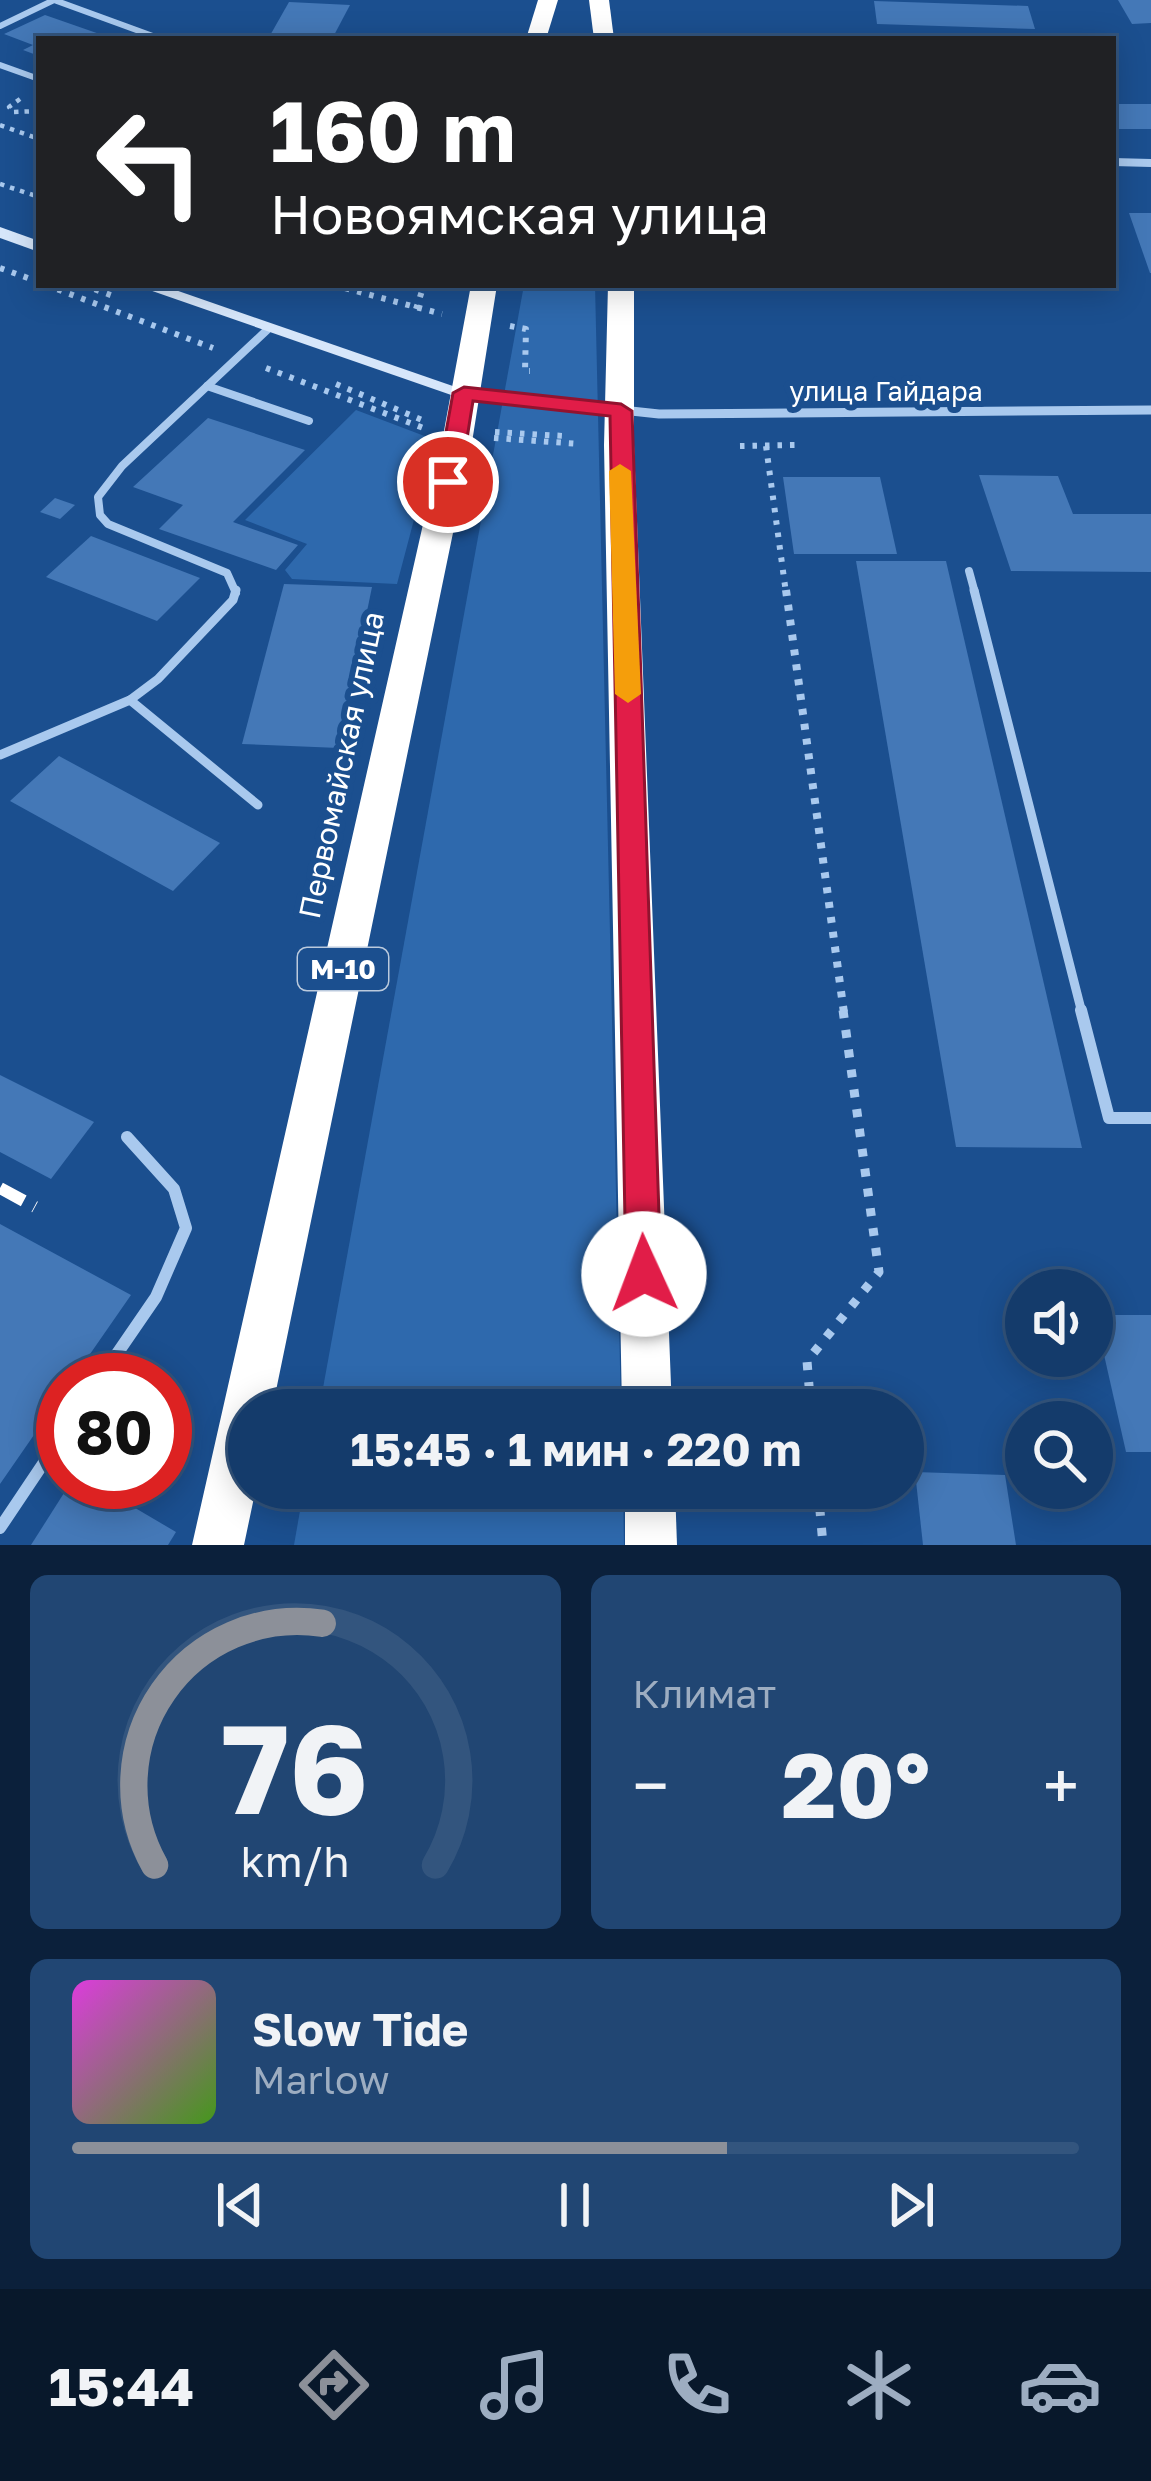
<!DOCTYPE html>
<html lang="ru">
<head>
<meta charset="utf-8">
<style>
	:root { --surface:#143b6b; --page:#214673; --text:#f1f3f6; --muted:#9dadc1; --line:#33557e; --accent:#8c9099 }
	body { margin:0; font-family:"Golos Text",sans-serif; background:var(--page); color:var(--text); height:100vh; display:flex; flex-direction:column; font-size:45px; white-space:nowrap }
	* { box-sizing:border-box; margin:0 }
	p { font-size:39px; color:var(--muted) }
	.icon { flex:none; width:66px; height:66px; fill:none; stroke:currentColor; stroke-width:2; stroke-linecap:round; stroke-linejoin:round }
	.map { position:relative; height:1545px; overflow:hidden }
	.details { display:flex; flex-direction:column; gap:30px; padding:30px; background:#0b203b; flex:1 }
	.details>* { flex:none }
	.top-card { position:absolute; left:36px; top:36px; width:1080px; height:252px; border-radius:0px; box-shadow:0 6px 30px #0003,0 0 0 3px var(--line); background:#202124; color:#fff; overflow:hidden }
	.fabs { position:absolute; left:1005px; top:1269px; display:grid; gap:24px }
	.fabs a { display:grid; place-items:center; width:108px; height:108px; border-radius:50%; background:var(--surface); box-shadow:0 6px 30px #0003,0 0 0 3px var(--line); font-size:60px }
	.speed { position:absolute; left:36px; top:1353px; display:flex; gap:24px; font-size:60px; font-weight:700; text-align:center }
	.speed>* { display:grid; place-content:center; width:156px; height:156px; border-radius:50%; background:var(--surface); box-shadow:0 6px 30px #0003,0 0 0 3px var(--line); line-height:1 }
	.speed .limit { border:18px solid #d22; background:#fff; color:#111 }
	.pin { position:absolute; display:grid; place-items:center; width:102px; height:102px; color:#fff; margin:-51px; border:6px solid #fff; border-radius:50%; box-shadow:0 3px 12px #0007 }
	.me { position:absolute; width:132px; margin:-66px; rotate:358deg; stroke-linejoin:round; filter:drop-shadow(0 0 9px #0008) }
	.turn { display:flex; align-items:center; gap:42px; height:252px; padding:0 36px; font-size:54px }
	.turn .icon { width:156px; height:156px; stroke-width:2.5 }
	.turn b { display:block; font-size:84px; line-height:102px }
	.big { font-size:90px; font-weight:700; line-height:1.1 }
	.details .widget { flex:1; display:flex; flex-direction:column; justify-content:center; gap:18px; min-width:0; padding:0 42px; border-radius:18px; background:var(--page) }
	.details .dial { align-items:center; gap:0 }
	.dial svg { height:312px; overflow:visible; fill:none; stroke:var(--line); stroke-width:7; stroke-linecap:round; text-anchor:middle }
	.dial text { fill:var(--text); stroke:none }
	.song { display:flex; align-items:center; gap:36px }
	.cover { width:144px; height:144px; border-radius:18px; background:linear-gradient(135deg,hsl(300 70% 55%),hsl(100 70% 35%)) }
	.played { height:12px; border-radius:6px; background:linear-gradient(90deg,var(--accent) 65%,var(--line) 65%) }
	.keys { display:flex; justify-content:space-around; direction:ltr }
	.heat { display:flex; justify-content:space-between; align-items:center; font-size:66px; direction:ltr }
	.details .tiles { flex:1; display:grid; gap:30px; grid-template-columns:1fr 1fr }
	.widget:last-child { grid-column:span 2 }
	.trip { position:absolute; left:228px; top:1389px; width:696px; height:120px; border-radius:60px; background:var(--surface); box-shadow:0 6px 30px #0003,0 0 0 3px var(--line); font-weight:700; line-height:120px; text-align:center }
	.tabs { display:flex; height:192px; justify-content:space-around; align-items:center; background:#08182b; color:var(--muted) }
	.tabs .icon { width:84px; height:84px }
	.tabs .selected { color:var(--accent) }
	.tabs b { font-size:54px; color:var(--text) }
	.map>svg:first-child { display:block }
</style>
</head>
<body>
<div class="map">
<svg width="1151" height="1545" viewBox="0 0 1151 1545">
	<rect width="100%" height="100%" fill="#1b4f8f"/>
	<g fill="#2e69ad">
		<polygon points="524,285 595,285 621,1410 319,1410"/>
		<polygon points="356,410 435,440 397,584 292,579 285,570 307,544 245,520"/>
		<polygon points="304,1488 623,1488 624,1545 294,1545"/>
	</g>
	<g fill="#4478b7">
		<polygon points="1118,0 1151,0 1151,23 1132,24"/>
		<polygon points="874,1 1028,6 1035,29 877,24"/>
		<polygon points="289,2 350,5 332,39 268,39"/>
		<polygon points="45,15 111,38 111,39 39,39 39,56 23,50 33,45 4,34"/>
		<rect x="1113" y="104" width="38" height="25"/>
		<polygon points="1129,213 1151,213 1151,273 1150,273"/>
		<polygon points="208,418 305,450 233,522 298,545 276,570 159,529 183,505 133,487"/>
		<polygon points="979,475 1058,476 1073,514 1151,514 1151,572 1011,571"/>
		<polygon points="783,477 880,477 897,554 794,554"/>
		<polygon points="55,498 75,505 60,519 40,512"/>
		<polygon points="91,536 200,578 157,621 46,577"/>
		<polygon points="856,561 946,561 1082,1148 956,1147"/>
		<polygon points="284,584 372,587 339,748 242,744"/>
		<polygon points="59,756 220,843 173,891 10,801"/>
		<polygon points="0,1075 94,1122 51,1179 0,1152"/>
		<polygon points="0,1224 131,1295 72,1380 63,1380 63,1393 0,1484"/>
		<polygon points="1095,1315 1151,1315 1151,1452 1126,1452"/>
		<polygon points="915,1472 1005,1475 1016,1545 923,1545"/>
		<polygon points="71,1482 91,1482 176,1532 168,1545 31,1545"/>
	</g>
	<g fill="none" stroke-linecap="round" stroke-linejoin="round">
		<g stroke="#a9c9ee" stroke-width="4.5" stroke-dasharray="4.5 6" stroke-linecap="butt">
			<polyline points="20,99 9,107 13,112 39,111"/>
			<polyline points="0,125 39,139"/>
			<polyline points="0,184 39,197"/>
		</g>
		<g stroke="#a9c9ee" stroke-width="6" stroke-dasharray="4.5 8" stroke-linecap="butt">
			<polyline points="0,268 39,282"/>
			<polyline points="46,285 213,348"/>
			<polyline points="83,285 116,297"/>
			<polyline points="333,285 442,314"/>
			<polyline points="416,309 424,285"/>
			<polyline points="510,326 526,329 525,371 530,371"/>
			<polyline points="266,368 426,429"/>
			<polyline points="336,384 427,422"/>
			<polyline points="495,432 564,436"/>
			<polyline points="494,438 581,444"/>
			<polyline points="740,446 797,445"/>
			<polyline points="766,446 786,593"/>
		</g>
		<polyline stroke="#a9c9ee" stroke-width="8" stroke-dasharray="6 9" stroke-linecap="butt" points="786,590 844,1013"/>
		<g stroke="#a9c9ee" stroke-width="9" stroke-dasharray="8 12" stroke-linecap="butt">
			<polyline points="811,1410 807,1361 879,1272 843,1010"/>
			<polyline points="818,1488 823,1545"/>
		</g>
		<g stroke="#a9c9ee" stroke-width="6">
			<polyline points="0,26 54,0 161,39"/>
			<polyline points="0,65 39,79"/>
		</g>
		<g stroke="#a9c9ee" stroke-width="8">
			<polyline points="207,386 309,421"/>
			<polyline points="969,571 975,593"/>
			<polyline points="236,593 227,573 108,524 100,515 98,497 122,466 267,330"/>
		</g>
		<g stroke="#a9c9ee" stroke-width="9">
			<polyline points="974,590 1082,1013"/>
			<polyline points="130,700 258,805"/>
			<polyline points="0,755 130,700 158,679 233,600 236,590"/>
		</g>
		<g stroke="#a9c9ee" stroke-width="12">
			<polyline points="1081,1010 1109,1118 1151,1118"/>
			<polyline points="99,1380 156,1297 186,1228 174,1189 127,1137"/>
			<polyline points="0,1528 63,1434"/>
		</g>
		<polyline stroke="#a9c9ee" stroke-width="8" points="1113,162 1151,163"/>
		<polyline stroke="#a9c9ee" stroke-width="9" points="464,393 659,414 1151,410"/>
		<g fill="#d6e6fa" fill-rule="evenodd">
			<polygon points="0,227 39,241 39,252 0,238"/>
			<polygon points="135,285 161,285 473,393 464,399 457,397"/>
		</g>
		<g fill="#fff" fill-rule="evenodd">
			<polygon points="538,0 558,0 546,39 526,39"/>
			<polygon points="589,0 609,0 614,39 594,39"/>
			<polygon points="471,285 497,285 473,436 272,1410 249,1410 249,1488 256,1488 244,1545 192,1545 443,436"/>
			<polygon points="608,285 634,285 634,445 672,1410 622,1410 604,445"/>
			<polygon points="625,1488 675,1488 677,1545 625,1545"/>
		</g>
		<polyline stroke="#fff" stroke-width="12" stroke-dasharray="27 12" stroke-linecap="butt" points="0,1188 35,1207"/>
	</g>
	<polygon fill="#e11d48" stroke="#92132f" stroke-width="3" points="464,387 621,404 632,411 661,1274 656,1286 644,1291 631,1286 626,1274 610,416 473,401 460,482 448,490 437,482 453,393"/>
	<polygon fill="#f59e0b" points="620,464 631,471 641,694 628,703 615,694 609,471"/>
	<g text-anchor="middle" dominant-baseline="central" stroke-width="12" stroke-linejoin="round" paint-order="stroke">
		<g font-size="27" fill="#fff" stroke="#1b4f8f">
			<text x="886" y="391">улица Гайдара</text>
		</g>
		<rect fill="#1b4f8f" stroke="#bbcadd" stroke-width="3" x="298" y="948" width="90" height="42" rx="9"/>
		<g font-size="27" font-weight="bold" fill="#fff">
			<text x="343" y="969">М-10</text>
		</g>
		<g font-size="30" fill="#fff" stroke="#1b4f8f">
			<text transform="translate(341 765) rotate(-78)">Первомайская улица</text>
		</g>
	</g>
</svg>
<div class="fabs">
<a><svg class="icon" aria-label="sound" viewBox="0 0 24 24"><path d="M4 9h4l5-4v14l-5-4H4zM17 9q2 3 0 6"/></svg></a>
<a><svg class="icon" aria-label="search" viewBox="0 0 24 24"><circle cx="10" cy="10" r="6"/><path d="M15 15l6 6"/></svg></a>
</div>
<div class="speed"><div class="limit">80</div></div>
<div class="pin" style="left:448px;top:482px;background:#d93025"><svg class="icon" aria-label="arrive" viewBox="0 0 24 24"><path d="M6 21V4h12l-3 4 3 4H6"/></svg></div>
<svg class="me" style="left:644px;top:1274px" viewBox="-20 -20 40 40"><circle r="19" fill="#fff"/><path d="M0-13L10 11 0 6-10 11z" fill="#e11d48"/></svg>
<div class="trip">15:45 · 1 мин · 220 m</div>
<div class="top-card">
<div class="turn"><svg class="icon" aria-label="left" viewBox="0 0 24 24"><path d="M17 20v-9H6M10 6l-5 5 5 5"/></svg><div><b>160 m</b>Новоямская улица</div></div>
</div>
</div>
<section class="details">
<div class="tiles">
<div class="widget dial"><svg viewBox="0 0 100 80">
<path d="M14 69A42 42 0 1 1 86 69"/>
<path d="M14 69A42 42 0 0 1 57 7" stroke="#8c9099"/>
<text x="50" y="56" font-size="32" font-weight="700">76</text>
<text x="50" y="72" font-size="11">km/h</text>
</svg></div>
<div class="widget"><p>Климат</p>
<div class="heat"><a>−</a><b class="big">20°</b><a>+</a></div>
</div>
<div class="widget">
<div class="song"><i class="cover"></i><div><b>Slow Tide</b><p>Marlow</p></div></div>
<div class="played"></div>
<div class="keys"><svg class="icon" aria-label="previous" viewBox="0 0 24 24"><path d="M18 5L8 12l10 7zM5 5v14"/></svg><svg class="icon" aria-label="pause" viewBox="0 0 24 24"><path d="M8 5v14M16 5v14"/></svg><svg class="icon" aria-label="next" viewBox="0 0 24 24"><path d="M6 5l10 7-10 7zM19 5v14"/></svg></div>
</div>
</div>
</section>
<nav class="tabs">
<b>15:44</b>
<svg class="icon selected" aria-label="directions" viewBox="0 0 24 24"><path d="M12 3l9 9-9 9-9-9zM9 14v-3h6M13 9l2 2-2 2"/></svg>
<svg class="icon" aria-label="music" viewBox="0 0 24 24"><path d="M9 18V5l10-2v13"/><circle cx="6" cy="18" r="3"/><circle cx="16" cy="16" r="3"/></svg>
<svg class="icon" aria-label="phone" viewBox="0 0 24 24"><path d="M5 4h4l2 5-3 2q2 4 5 5l2-3 5 2v4C11 20 4 13 5 4z"/></svg>
<svg class="icon" aria-label="climate" viewBox="0 0 24 24"><path d="M12 3v18M4 7l16 10M4 17L20 7"/></svg>
<svg class="icon" aria-label="car" viewBox="0 0 24 24"><path d="M5 17H2v-5l4-1 3-4h7l3 4 3 1v5h-3M9 17h6M6 11h13"/><circle cx="7" cy="17" r="2"/><circle cx="17" cy="17" r="2"/></svg>
</nav>
</body>
</html>
